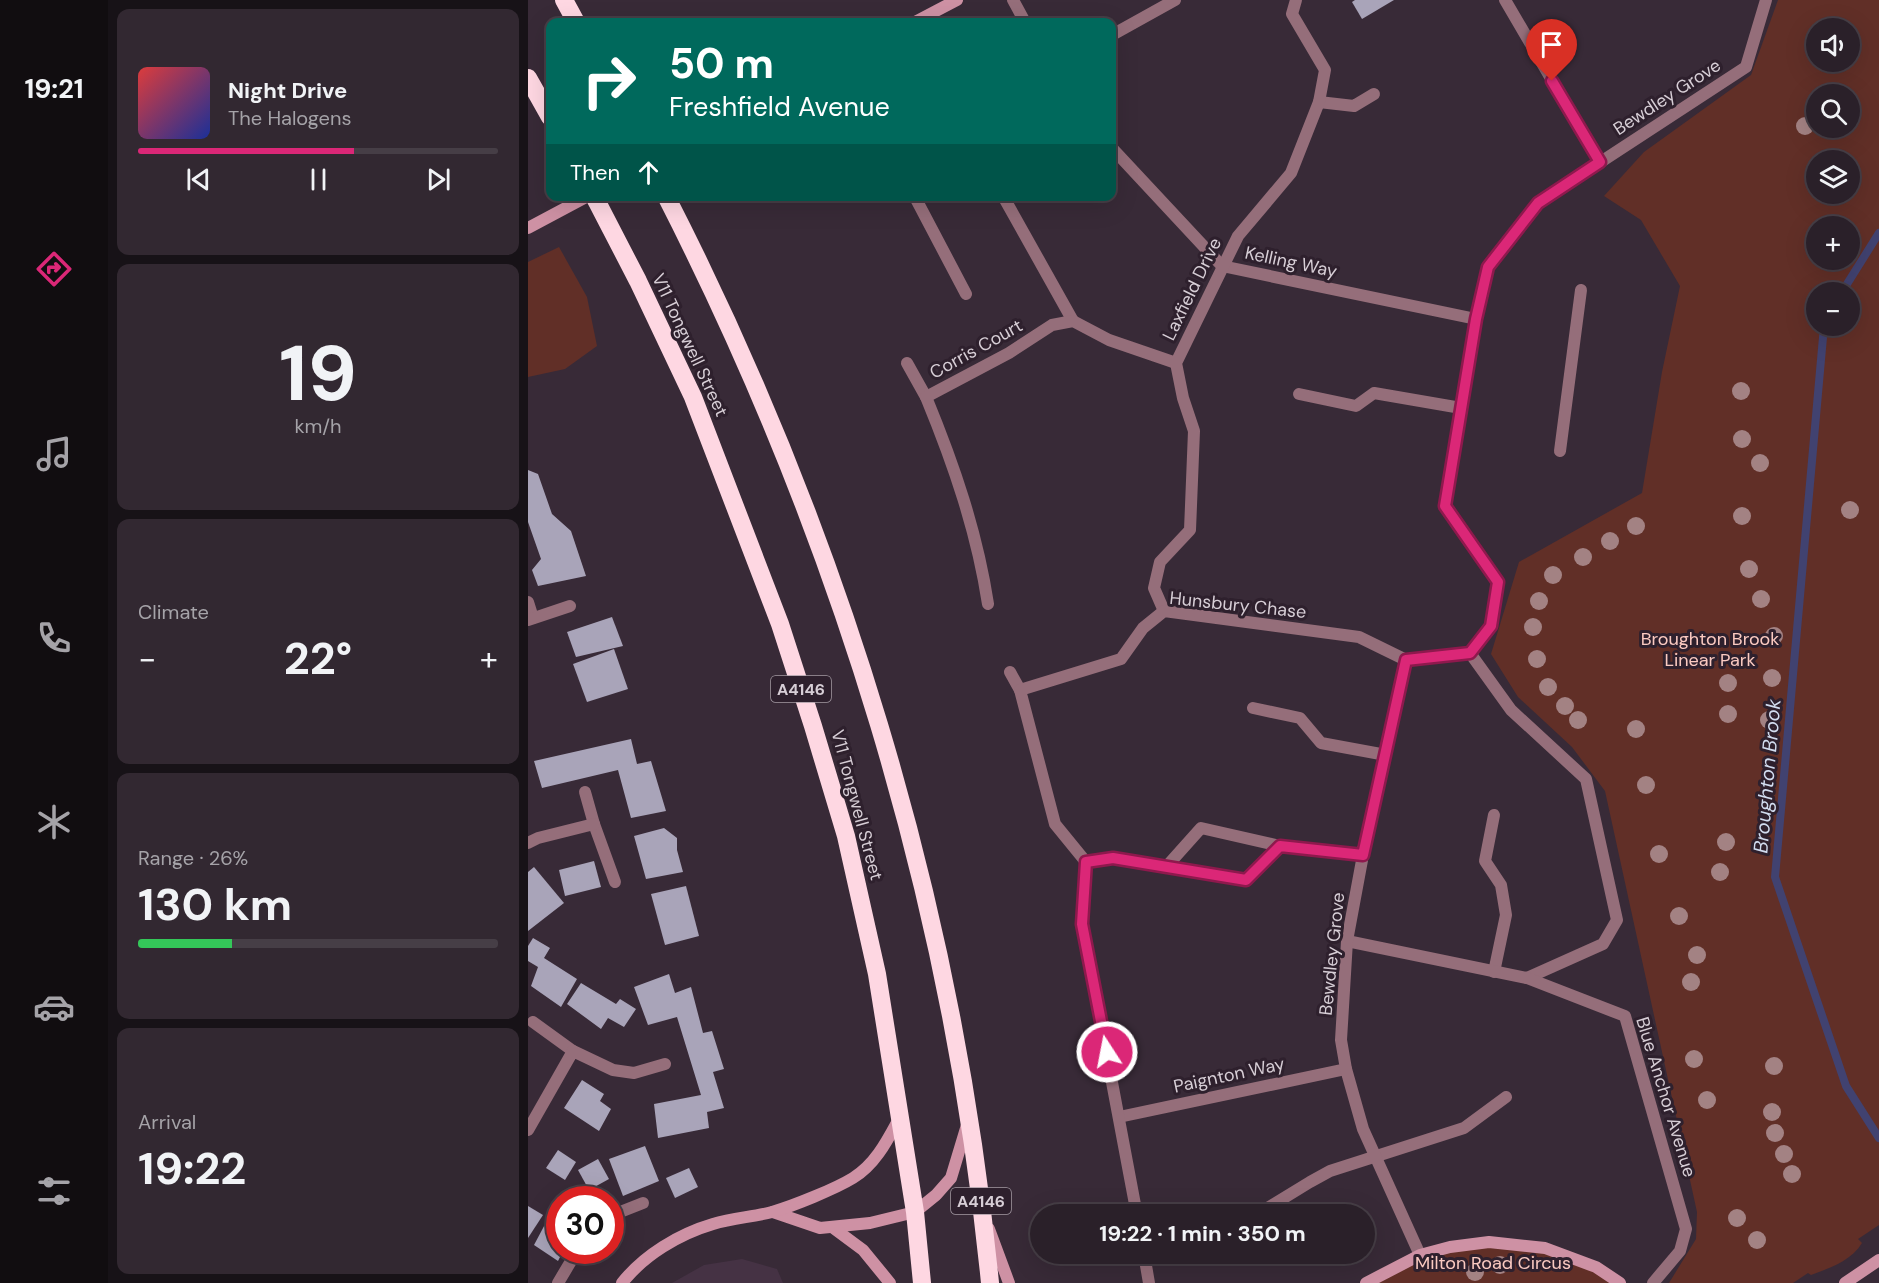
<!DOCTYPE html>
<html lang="en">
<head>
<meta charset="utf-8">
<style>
	:root { --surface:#2a2029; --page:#322831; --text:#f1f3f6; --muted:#a5a3a8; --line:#463e46; --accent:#db2777 }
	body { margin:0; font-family:"DM Sans",sans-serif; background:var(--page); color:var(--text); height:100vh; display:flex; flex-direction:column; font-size:22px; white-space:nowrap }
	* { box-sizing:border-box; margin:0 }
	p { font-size:20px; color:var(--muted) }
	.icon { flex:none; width:33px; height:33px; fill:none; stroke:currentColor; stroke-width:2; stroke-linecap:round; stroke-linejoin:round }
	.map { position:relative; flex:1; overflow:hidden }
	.sheet { display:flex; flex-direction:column; gap:9px; padding:9px; background:#171217; width:420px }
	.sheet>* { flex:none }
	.banner { position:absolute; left:18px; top:18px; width:570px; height:183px; border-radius:12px; box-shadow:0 6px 24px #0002,0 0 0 2px var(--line); background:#00695c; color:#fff; overflow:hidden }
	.fabs { position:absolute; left:1278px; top:18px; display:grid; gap:12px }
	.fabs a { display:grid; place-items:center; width:54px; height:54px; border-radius:50%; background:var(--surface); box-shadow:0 6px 24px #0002,0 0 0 2px var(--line); font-size:30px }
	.speed { position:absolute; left:18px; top:1186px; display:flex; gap:12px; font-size:30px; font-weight:700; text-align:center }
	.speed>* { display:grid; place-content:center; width:78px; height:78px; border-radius:50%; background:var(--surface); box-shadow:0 6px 24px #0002,0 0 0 2px var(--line); line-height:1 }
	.speed .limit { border:9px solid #d22; background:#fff; color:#111 }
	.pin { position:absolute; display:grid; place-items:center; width:51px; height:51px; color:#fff; margin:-62px -26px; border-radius:50% 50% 50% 0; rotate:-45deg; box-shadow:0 0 6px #0007 }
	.pin .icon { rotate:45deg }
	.me { position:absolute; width:66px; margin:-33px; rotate:349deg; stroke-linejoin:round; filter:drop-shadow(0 0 4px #0008) }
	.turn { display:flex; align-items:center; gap:21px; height:126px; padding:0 24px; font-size:27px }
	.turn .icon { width:78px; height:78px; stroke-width:2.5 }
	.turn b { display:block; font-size:42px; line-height:51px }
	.then { display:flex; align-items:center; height:57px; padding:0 24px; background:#0003; gap:12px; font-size:22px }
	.big { font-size:45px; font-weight:700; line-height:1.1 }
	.sheet .card { flex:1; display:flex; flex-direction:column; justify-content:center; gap:9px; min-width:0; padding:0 21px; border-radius:12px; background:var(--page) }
	.sheet .dial { align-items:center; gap:0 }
	.dial b { font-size:78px; line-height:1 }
	.song { display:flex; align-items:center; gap:18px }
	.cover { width:72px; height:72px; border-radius:9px; background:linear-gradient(135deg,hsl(0 70% 55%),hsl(230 70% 35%)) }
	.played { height:6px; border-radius:3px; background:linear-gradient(90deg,var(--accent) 60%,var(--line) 60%) }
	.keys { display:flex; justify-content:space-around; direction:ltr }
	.heat { display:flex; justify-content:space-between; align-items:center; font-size:33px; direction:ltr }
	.charge { height:9px; border-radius:4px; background:linear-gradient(90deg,#34c759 26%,var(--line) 0) }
	.trip { position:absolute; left:502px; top:1204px; width:345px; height:60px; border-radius:30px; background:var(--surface); box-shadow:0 6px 24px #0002,0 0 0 2px var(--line); font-weight:700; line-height:60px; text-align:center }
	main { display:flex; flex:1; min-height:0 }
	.tab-bar { display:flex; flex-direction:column; width:108px; justify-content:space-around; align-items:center; background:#110d10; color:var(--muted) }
	.tab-bar .icon { width:42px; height:42px }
	.tab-bar .selected { color:var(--accent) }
	.tab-bar b { font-size:27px; color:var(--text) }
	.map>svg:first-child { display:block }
</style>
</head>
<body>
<main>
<nav class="tab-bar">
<b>19:21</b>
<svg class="icon selected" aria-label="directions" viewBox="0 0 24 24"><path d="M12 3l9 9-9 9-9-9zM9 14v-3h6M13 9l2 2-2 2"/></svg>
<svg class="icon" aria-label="music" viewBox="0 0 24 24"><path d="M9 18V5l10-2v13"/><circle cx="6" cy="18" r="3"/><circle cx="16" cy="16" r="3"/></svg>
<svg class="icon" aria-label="phone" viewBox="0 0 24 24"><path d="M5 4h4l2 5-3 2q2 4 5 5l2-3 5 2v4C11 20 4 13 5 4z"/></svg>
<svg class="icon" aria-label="climate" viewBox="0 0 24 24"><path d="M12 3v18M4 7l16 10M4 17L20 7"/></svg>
<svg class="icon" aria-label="car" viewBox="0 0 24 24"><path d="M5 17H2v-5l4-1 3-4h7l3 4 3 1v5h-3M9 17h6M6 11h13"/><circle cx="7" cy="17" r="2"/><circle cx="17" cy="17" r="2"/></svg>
<svg class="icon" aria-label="filters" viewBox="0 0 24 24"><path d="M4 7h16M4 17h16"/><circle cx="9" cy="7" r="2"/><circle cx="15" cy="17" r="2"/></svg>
</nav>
<section class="sheet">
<div class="card">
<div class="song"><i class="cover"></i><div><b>Night Drive</b><p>The Halogens</p></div></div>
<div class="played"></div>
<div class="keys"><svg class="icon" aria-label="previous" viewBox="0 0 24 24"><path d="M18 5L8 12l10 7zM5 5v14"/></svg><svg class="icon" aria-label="pause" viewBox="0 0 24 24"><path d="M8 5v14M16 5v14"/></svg><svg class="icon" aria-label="next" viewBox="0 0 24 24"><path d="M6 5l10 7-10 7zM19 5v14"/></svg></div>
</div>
<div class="card dial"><b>19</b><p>km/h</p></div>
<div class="card"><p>Climate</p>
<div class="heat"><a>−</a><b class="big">22°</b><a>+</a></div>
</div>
<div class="card"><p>Range · 26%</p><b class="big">130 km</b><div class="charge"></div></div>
<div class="card"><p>Arrival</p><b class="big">19:22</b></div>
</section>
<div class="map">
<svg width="1351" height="1283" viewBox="0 0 1351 1283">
	<rect width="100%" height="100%" fill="#382a37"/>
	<polygon fill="#453244" points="214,1259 249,1269 255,1283 144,1283 176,1265"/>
	<g fill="#612f27" fill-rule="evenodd">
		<path d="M1250 0H1351V1225L1330 1239 1334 1243C1323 1261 1302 1268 1283 1275L1280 1273 1265 1283H1141L1168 1239 1169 1212 1077 791 1044 747 990 697 963 654 991 562 1114 493 1134 372 1152 286 1113 220 1076 196 1116 152 1223 75ZM1288 28H1322V62H1288ZM1288 94H1322V128H1288ZM1322 160V194H1288V160ZM1322 226V260H1288V226ZM1288 292H1322V326H1288Z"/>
		<polygon points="31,247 59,297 69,346 37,369 0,377 0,262"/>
		<polygon points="922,1247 1017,1248 1092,1283 838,1283"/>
	</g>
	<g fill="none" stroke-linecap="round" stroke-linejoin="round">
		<g stroke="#414270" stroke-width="8">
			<polyline points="1314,292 1351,233"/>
			<polyline points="1296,326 1247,877 1318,1086 1351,1138"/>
		</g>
	</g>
	<g fill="#a9a4b9">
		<polygon points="827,0 866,0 834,19 824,2"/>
		<polygon points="0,470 10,474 24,514 43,531 58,576 10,586 4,570 13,559 0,522"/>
		<polygon points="84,617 95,646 48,657 39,632"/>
		<polygon points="86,649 100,689 59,702 45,664"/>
		<polygon points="103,739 109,764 123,761 138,811 103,818 90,770 14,788 6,761"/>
		<polygon points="136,828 149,838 149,850 155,872 118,879 106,836"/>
		<polygon points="66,861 73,887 37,896 31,870"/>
		<polygon points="6,867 36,903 0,931 0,872"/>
		<polygon points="158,886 171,936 137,945 123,894"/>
		<polygon points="5,938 22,948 16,958 49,979 33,1007 3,986 10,967 0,961 0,946"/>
		<polygon points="141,974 147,993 163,987 175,1033 184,1031 196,1069 185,1072 196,1108 179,1112 181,1128 130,1138 126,1104 173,1095 149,1017 120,1025 106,987"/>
		<polygon points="53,983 88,1004 92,999 108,1009 96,1027 80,1018 73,1029 39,1004"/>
		<polygon points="54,1080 76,1094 72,1101 83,1109 71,1131 36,1108"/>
		<polygon points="117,1146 131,1181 95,1196 81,1159"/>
		<polygon points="30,1150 48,1162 37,1180 18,1168"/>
		<polygon points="70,1159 81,1179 61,1190 50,1170"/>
		<polygon points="161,1168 170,1187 147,1198 138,1178"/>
		<polygon points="0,1206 15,1215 0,1238"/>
		<polygon points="23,1213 32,1219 32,1251 35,1251 30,1261 6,1245"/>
	</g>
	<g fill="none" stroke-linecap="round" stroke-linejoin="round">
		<g stroke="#956e7a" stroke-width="12">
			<polyline points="584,35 647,0"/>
			<polyline points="791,102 826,106 846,94"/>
			<polyline points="393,196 388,199 438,294"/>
			<polyline points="475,196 545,321"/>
			<polyline points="771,394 828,406 846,393 933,408"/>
			<polyline points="1032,451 1053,290"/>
			<polyline points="725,708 772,718 793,743 858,755"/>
			<polyline points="966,972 978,915 973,885 957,861 966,815"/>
			<polyline points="728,1215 782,1182 802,1171 936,1128 978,1097"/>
			<polyline points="82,1216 115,1203"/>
			<polyline points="30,1283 49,1251"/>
		</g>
		<g stroke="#956e7a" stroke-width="12">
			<polyline points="485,0 497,22"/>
			<polyline points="977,0 1072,162"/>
			<polyline points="584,148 694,266 948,319"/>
			<polyline points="379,363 398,397"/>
			<polyline points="0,602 5,618"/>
			<path d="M460 604C449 532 426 465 398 397L481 353 524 325 545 321 581 340 648 363"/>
			<polyline points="636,611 626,588 632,562 662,530 666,431 655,398 648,363 710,236 763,173 791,102 797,70 764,14 768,0"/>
			<polyline points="0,620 42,606"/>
			<polyline points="942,653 983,710 1058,779 1089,920 1075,944 999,978"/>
			<polyline points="482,672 492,690"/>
			<polyline points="57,792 66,824 87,882"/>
			<polyline points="0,843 10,838 66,824"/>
			<polyline points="558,862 585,858 718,880 752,846 835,855"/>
			<polyline points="639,866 673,828 752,846"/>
			<polyline points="819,941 999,978 1097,1016 1158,1229 1152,1251 1125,1283"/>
			<polyline points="5,1022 45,1051"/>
			<polyline points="591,1117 818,1069"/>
			<polyline points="0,1130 45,1051 85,1070 106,1073 137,1064"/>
			<polyline points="609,1215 554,923 558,862 527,824 492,690 593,659 615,628 636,611 831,637 878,660"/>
			<polyline points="616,1254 621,1283"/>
			<polyline points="892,1255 835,1129 818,1069 813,1040 819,941 835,855 878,660 942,653 963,626 970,582 917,506 948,319 960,267 1010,203 1218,67 1238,0"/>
		</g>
		<g stroke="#ce91a4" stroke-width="12">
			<polyline points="387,22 429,0"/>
			<polyline points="0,228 60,196"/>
			<polyline points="245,1212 292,1228 342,1223 387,1212 408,1195 423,1178 439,1125"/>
			<polyline points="304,1227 335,1250 362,1283"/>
			<polyline points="461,1229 481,1283"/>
			<path d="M94 1283C116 1255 151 1234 185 1224 205 1218 225 1217 244 1212 265 1206 307 1189 325 1178 348 1164 360 1139 372 1117"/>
			<polyline points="838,1283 892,1255 922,1247 961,1242 1017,1248 1068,1267 1092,1283"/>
			<polyline points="1317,1283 1351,1260"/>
		</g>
		<g stroke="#fed7e2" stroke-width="18">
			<polyline points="36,0 48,22"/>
			<polyline points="0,78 22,117"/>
			<polyline points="66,196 110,281 165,397 252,624 285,726 318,836 349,974 387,1212 394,1283"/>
			<path d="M138 196C311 534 425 905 462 1283"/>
		</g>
	</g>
	<g fill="#a38283">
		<circle cx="1277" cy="126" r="9"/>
		<circle cx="1213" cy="391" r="9"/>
		<circle cx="1214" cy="439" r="9"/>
		<circle cx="1232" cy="463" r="9"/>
		<circle cx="1322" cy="510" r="9"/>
		<circle cx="1214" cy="516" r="9"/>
		<circle cx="1108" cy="526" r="9"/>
		<circle cx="1082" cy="541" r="9"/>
		<circle cx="1055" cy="557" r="9"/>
		<circle cx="1221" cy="569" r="9"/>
		<circle cx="1025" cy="575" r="9"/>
		<circle cx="1233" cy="599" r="9"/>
		<circle cx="1011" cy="601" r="9"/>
		<circle cx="1005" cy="627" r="9"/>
		<circle cx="1246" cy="636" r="9"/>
		<circle cx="1009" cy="659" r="9"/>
		<circle cx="1244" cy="678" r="9"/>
		<circle cx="1200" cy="683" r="9"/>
		<circle cx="1020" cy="687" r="9"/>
		<circle cx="1037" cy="706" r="9"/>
		<circle cx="1200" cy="714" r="9"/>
		<circle cx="1050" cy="720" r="9"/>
		<circle cx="1241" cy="720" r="9"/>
		<circle cx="1108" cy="729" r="9"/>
		<circle cx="1118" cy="785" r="9"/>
		<circle cx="1198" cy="842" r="9"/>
		<circle cx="1131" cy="854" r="9"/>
		<circle cx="1192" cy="872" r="9"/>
		<circle cx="1151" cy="916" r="9"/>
		<circle cx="1169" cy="955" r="9"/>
		<circle cx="1163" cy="982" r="9"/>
		<circle cx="1166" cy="1059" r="9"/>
		<circle cx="1246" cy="1066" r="9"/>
		<circle cx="1179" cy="1100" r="9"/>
		<circle cx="1244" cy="1112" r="9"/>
		<circle cx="1247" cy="1133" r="9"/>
		<circle cx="1256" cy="1154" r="9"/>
		<circle cx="1264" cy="1174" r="9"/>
		<circle cx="1209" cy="1218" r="9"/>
		<circle cx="1229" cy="1240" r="9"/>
		<circle cx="972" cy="1265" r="9"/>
		<circle cx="947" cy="1272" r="9"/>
	</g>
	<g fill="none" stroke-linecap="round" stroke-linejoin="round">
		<g stroke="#8e194d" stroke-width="15">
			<polyline id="route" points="579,1052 554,924 558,862 585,858 718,880 752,846 835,855 878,660 942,653 963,626 970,582 917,506 948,319 960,267 1010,203 1072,162 1024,81"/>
		</g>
		<use href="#route" stroke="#db2777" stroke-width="10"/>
	</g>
	<g text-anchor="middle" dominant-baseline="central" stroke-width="6" stroke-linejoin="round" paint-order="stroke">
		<g fill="#2e202d" stroke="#a49aa3" stroke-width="1.5">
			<rect x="243" y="676" width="60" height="26" rx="4.5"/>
			<rect x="423" y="1188" width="60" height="26" rx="4.5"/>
		</g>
		<g font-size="16" font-weight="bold" fill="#d7ced6">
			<text x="273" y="689">A4146</text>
			<text x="453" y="1201">A4146</text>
		</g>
		<g font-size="18" fill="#d7ced6" stroke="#2e202d">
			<text transform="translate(1139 97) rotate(-33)">Bewdley Grove</text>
			<text transform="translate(763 262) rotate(12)">Kelling Way</text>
			<text transform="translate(664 289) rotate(-64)">Laxfield Drive</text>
			<text transform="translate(162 345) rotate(65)">V11 Tongwell Street</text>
			<text transform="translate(448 349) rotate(-29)">Corris Court</text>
			<text transform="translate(710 605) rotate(6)">Hunsbury Chase</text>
			<text transform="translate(329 805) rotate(75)">V11 Tongwell Street</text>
			<text transform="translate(804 954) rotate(-84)">Bewdley Grove</text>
			<text transform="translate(701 1075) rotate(-12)">Paignton Way</text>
			<text transform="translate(1138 1097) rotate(73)">Blue Anchor Avenue</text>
		</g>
		<g font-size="18" fill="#fbcac1" stroke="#2e202d">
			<text x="1182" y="639">Broughton Brook<tspan x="1182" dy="21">Linear Park</tspan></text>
			<text x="965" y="1263">Milton Road Circus</text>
		</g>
		<g font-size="20" font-style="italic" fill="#d2dcef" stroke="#2e202d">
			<text transform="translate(1239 776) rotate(-85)">Broughton Brook</text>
		</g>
	</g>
</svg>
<div class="fabs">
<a><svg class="icon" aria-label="sound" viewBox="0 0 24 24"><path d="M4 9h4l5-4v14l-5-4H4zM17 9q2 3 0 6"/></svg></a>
<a><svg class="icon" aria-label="search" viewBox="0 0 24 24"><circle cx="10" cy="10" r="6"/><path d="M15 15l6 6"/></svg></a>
<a><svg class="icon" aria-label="layers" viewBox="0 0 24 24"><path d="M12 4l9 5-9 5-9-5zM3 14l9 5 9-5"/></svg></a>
<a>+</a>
<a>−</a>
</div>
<div class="speed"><div class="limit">30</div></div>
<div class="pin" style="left:1024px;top:81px;background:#d93025"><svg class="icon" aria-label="arrive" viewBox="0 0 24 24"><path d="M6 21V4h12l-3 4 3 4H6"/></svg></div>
<svg class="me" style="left:579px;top:1052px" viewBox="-20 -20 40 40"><circle r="17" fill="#db2777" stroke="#fff" stroke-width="3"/><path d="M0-11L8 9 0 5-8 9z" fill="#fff"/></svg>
<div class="trip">19:22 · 1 min · 350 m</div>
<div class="banner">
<div class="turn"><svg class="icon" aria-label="right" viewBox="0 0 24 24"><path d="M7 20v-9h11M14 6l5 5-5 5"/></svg><div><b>50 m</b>Freshfield Avenue</div></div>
<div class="then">Then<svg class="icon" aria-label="ahead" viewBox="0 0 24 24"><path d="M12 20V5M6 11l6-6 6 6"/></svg></div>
</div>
</div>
</main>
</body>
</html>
